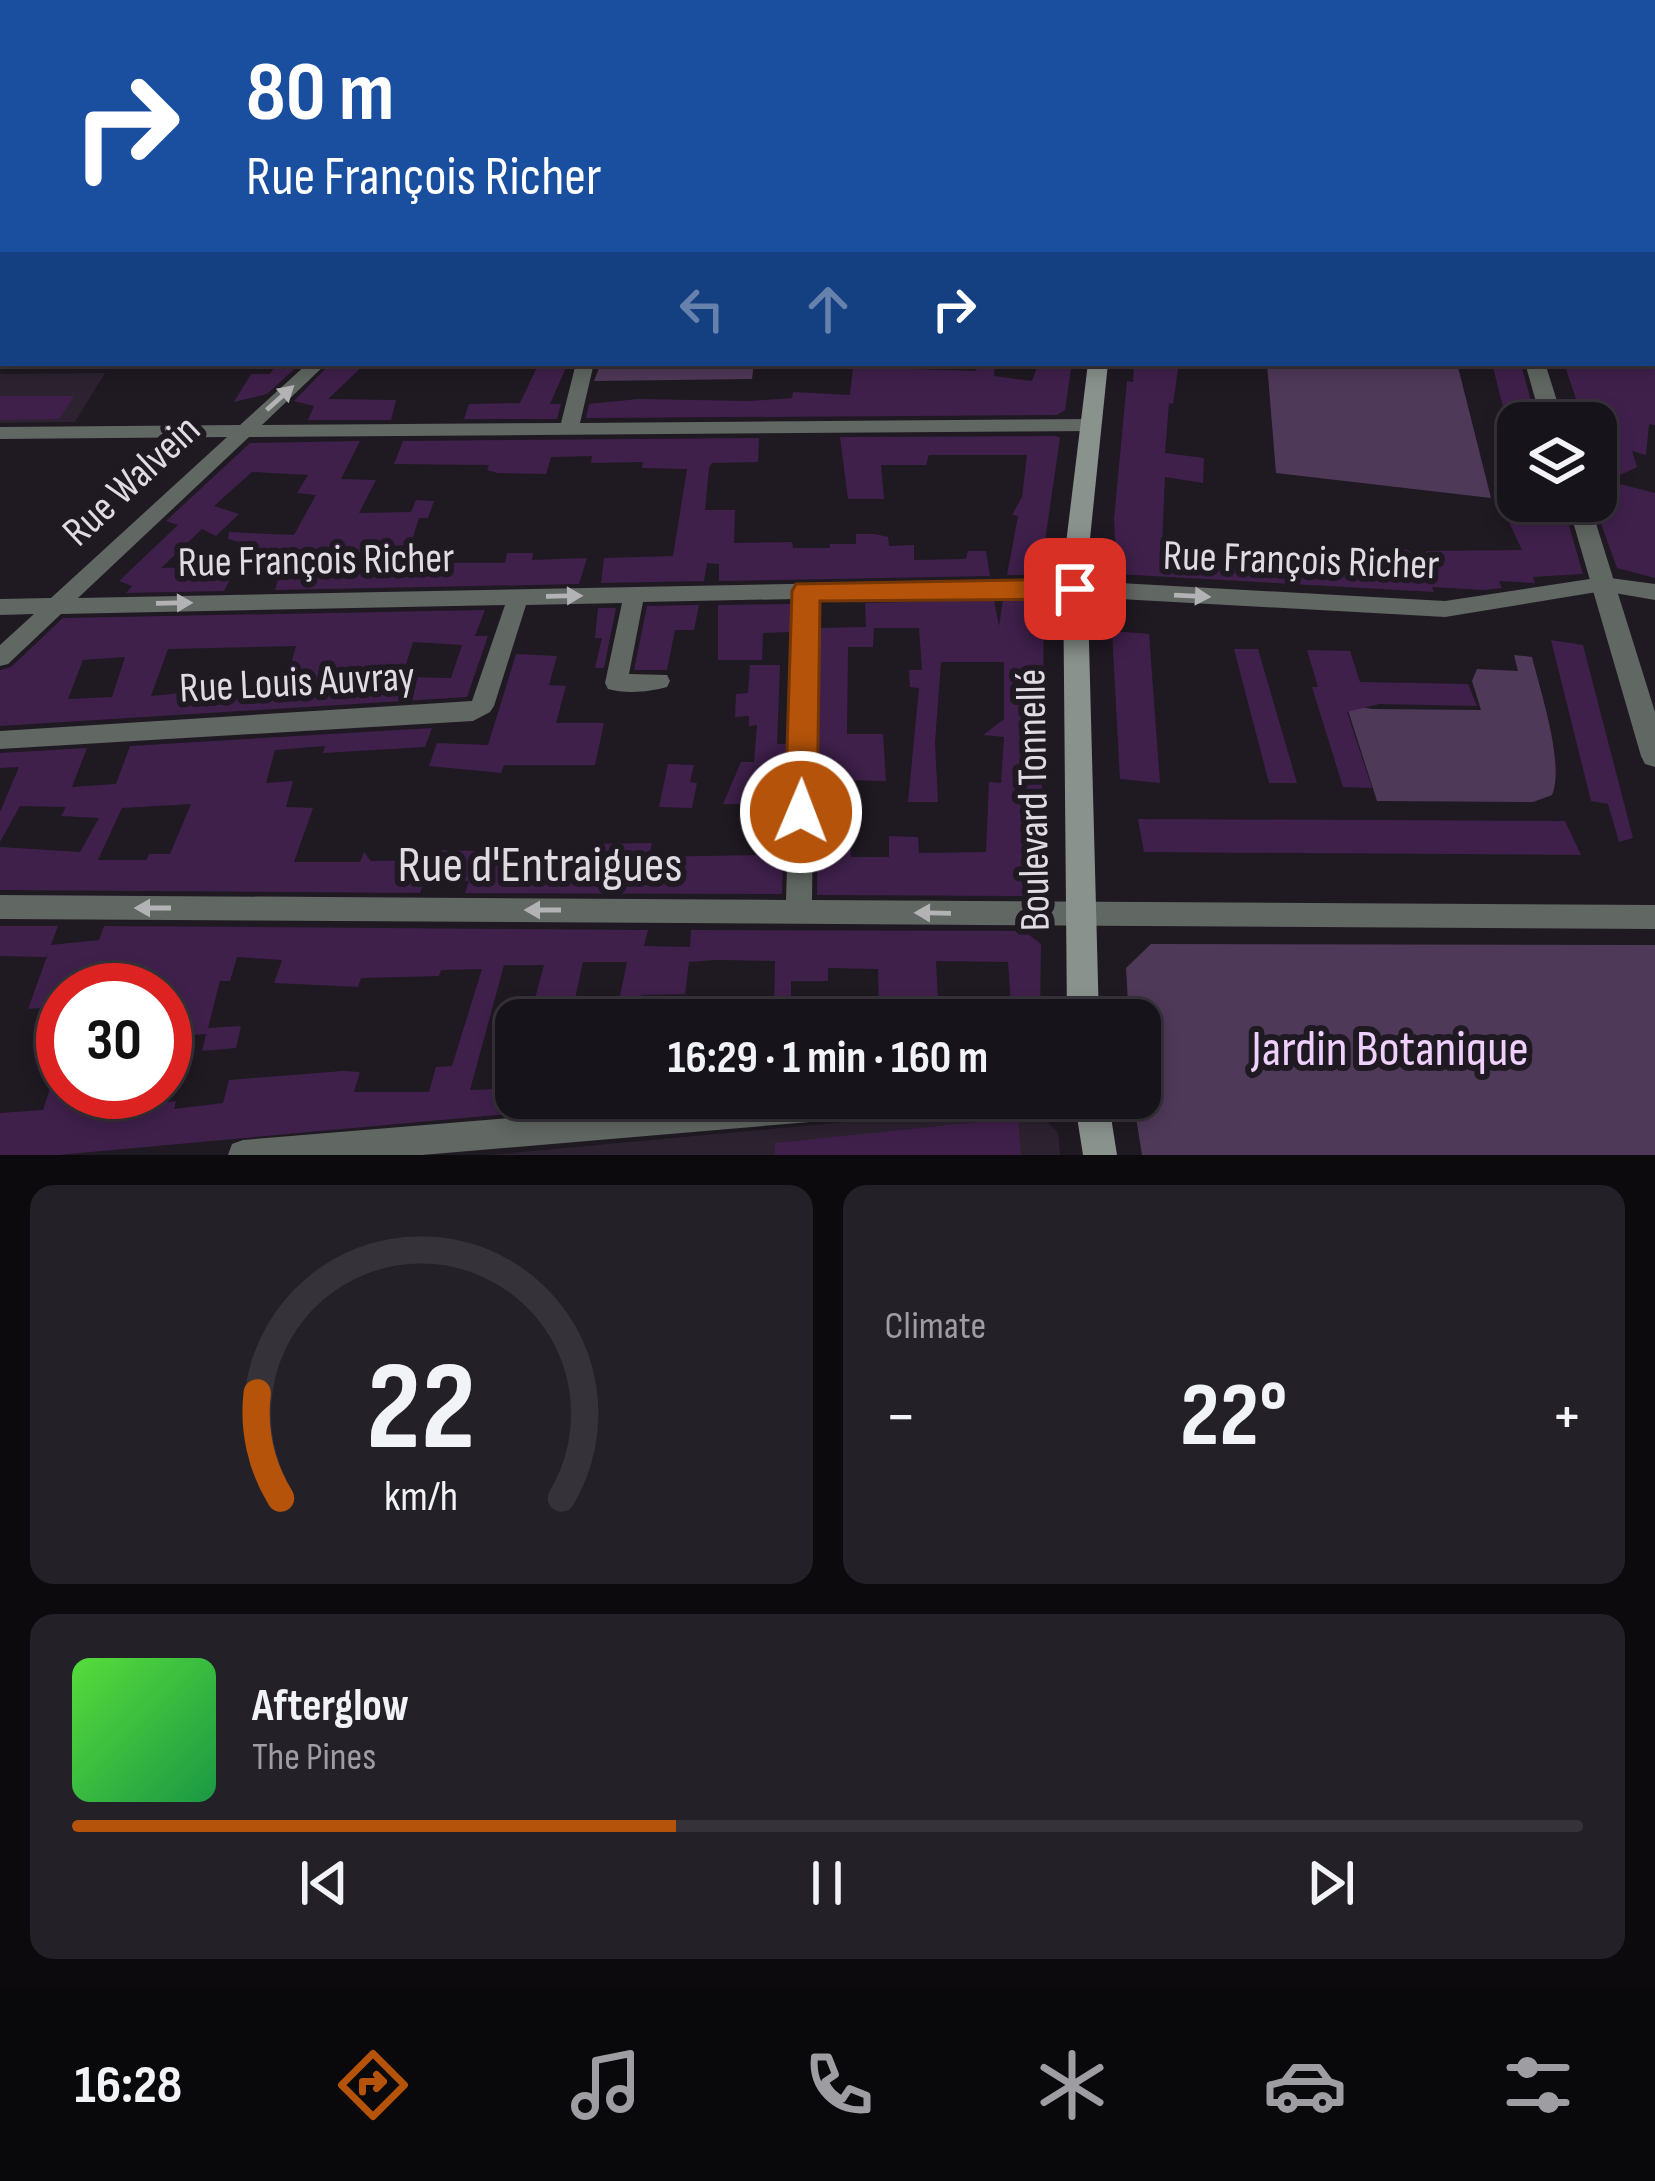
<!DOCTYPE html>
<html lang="en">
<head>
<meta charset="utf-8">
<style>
	:root { --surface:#17131a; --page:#242027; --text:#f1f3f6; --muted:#9e9ea2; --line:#363239; --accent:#b45309 }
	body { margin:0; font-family:"Sofia Sans Condensed",sans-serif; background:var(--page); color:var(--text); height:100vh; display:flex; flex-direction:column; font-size:45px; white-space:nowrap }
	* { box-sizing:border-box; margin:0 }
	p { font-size:39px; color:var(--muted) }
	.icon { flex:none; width:66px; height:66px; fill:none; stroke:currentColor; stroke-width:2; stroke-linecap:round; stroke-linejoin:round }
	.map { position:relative; height:1155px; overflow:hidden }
	.details { display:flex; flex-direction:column; gap:30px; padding:30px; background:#0d0a0e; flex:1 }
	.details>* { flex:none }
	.guide { position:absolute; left:0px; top:0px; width:1656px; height:366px; box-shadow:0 6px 18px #0003,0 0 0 3px var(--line); background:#1a4fa0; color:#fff; overflow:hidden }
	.buttons { position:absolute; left:1497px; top:402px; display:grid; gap:24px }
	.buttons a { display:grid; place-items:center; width:120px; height:120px; border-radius:24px; background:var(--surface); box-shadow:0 6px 18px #0003,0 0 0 3px var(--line); font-size:60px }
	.speed { position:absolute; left:36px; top:963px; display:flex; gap:24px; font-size:60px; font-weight:700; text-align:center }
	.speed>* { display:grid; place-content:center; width:156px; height:156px; border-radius:50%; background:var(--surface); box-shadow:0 6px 18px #0003,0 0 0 3px var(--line); line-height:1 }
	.speed .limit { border:18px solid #d22; background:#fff; color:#111 }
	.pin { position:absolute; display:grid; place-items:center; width:102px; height:102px; color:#fff; margin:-51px; border-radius:24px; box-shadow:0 6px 18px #0006 }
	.me { position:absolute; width:132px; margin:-66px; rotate:1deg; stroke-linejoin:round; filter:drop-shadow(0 0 9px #0008) }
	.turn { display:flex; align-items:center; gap:42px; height:252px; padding:0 48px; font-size:54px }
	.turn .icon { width:156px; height:156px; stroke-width:2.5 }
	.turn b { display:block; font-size:84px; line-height:102px }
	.lanes { display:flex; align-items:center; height:114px; padding:0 48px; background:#0003; justify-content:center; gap:60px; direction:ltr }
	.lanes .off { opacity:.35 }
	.big { font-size:90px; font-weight:700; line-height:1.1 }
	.details .tile { flex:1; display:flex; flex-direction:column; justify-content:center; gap:18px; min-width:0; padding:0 42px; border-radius:24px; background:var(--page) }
	.details .dial { align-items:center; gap:0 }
	.dial svg { height:312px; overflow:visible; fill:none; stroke:var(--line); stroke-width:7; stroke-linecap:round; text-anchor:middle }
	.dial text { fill:var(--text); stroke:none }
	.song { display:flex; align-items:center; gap:36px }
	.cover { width:144px; height:144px; border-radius:18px; background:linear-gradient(135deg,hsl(110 70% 55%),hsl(140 70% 35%)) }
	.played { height:12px; border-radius:6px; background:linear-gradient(90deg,var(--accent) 40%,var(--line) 40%) }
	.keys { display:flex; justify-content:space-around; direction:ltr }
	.heat { display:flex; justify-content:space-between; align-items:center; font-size:66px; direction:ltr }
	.details .tiles { flex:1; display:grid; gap:30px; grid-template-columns:1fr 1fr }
	.tile:last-child { grid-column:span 2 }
	.trip { position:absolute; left:495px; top:999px; width:666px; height:120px; border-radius:24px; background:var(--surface); box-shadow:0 6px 18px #0003,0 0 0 3px var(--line); font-weight:700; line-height:120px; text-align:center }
	.dock { display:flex; height:192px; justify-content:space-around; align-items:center; background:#09080a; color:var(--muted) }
	.dock .icon { width:84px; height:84px }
	.dock .selected { color:var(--accent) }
	.dock b { font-size:54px; color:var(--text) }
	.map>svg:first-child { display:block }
</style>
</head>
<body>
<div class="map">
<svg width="1655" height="1155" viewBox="0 0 1655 1155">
	<rect width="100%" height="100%" fill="#1f1922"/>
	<g fill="#2c2230">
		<polygon points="105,373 75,422 0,423 0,374"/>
		<polygon points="1030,1105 1058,1133 1060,1155 489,1155"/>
	</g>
	<g fill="#4f3959">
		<polygon points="601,363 754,363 752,379 594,381"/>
		<polygon points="1267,363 1457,363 1491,498 1276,473"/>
		<path d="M1514 655 1532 657C1540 690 1565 764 1552 795L1533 802 1377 801 1346 704 1372 709 1481 710 1472 681 1477 669 1518 671Z"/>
		<polygon points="1151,944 1655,945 1655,1155 1142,1155 1133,1098 1140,1098 1140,1020 1129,1020 1126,968"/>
	</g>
	<g fill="#3f204b" fill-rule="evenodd">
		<polygon points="277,363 301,363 267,394 234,402 251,374 270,374"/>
		<polygon points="331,363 366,363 328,399 396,400 391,420 308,420 314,406 294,401"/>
		<polygon points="539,363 568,363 550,404 561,404 557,419 464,419 469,404 520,403"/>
		<polygon points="977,363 995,363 994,376 1032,381 1038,364 1072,363 1065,410 1057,415 586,418 589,404 638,399 750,401 792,398 793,392 850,395 853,367 976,371"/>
		<polygon points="1134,363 1179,363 1173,404 1169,403 1165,453 1204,458 1203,483 1165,477 1162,546 1236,558 1236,552 1399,555 1405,549 1421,557 1427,551 1522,550 1506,516 1527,518 1523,508 1538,510 1535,501 1562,501 1583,574 1533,577 1535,583 1499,581 1502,588 1484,590 1432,587 1434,592 1117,574 1114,519 1127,381 1133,382"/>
		<polygon points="1492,363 1521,364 1537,423 1507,423"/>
		<polygon points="1564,363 1655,363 1655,425 1649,424 1646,455 1632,451 1637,467 1608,481 1655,493 1655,578 1617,568 1595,507 1596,486 1609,489 1596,447 1596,423 1584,423"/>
		<polygon points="0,396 74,396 59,419 0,420"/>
		<polygon points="1056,436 1060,438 1040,575 1007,575 1018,516 1012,515 1022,497 1027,455 929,455 926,465 881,465 884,499 848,499 840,437"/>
		<polygon points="759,438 758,462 712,463 709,468 705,510 735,510 734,543 792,542 793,548 830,548 830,544 856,544 856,534 875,534 888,537 889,546 914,545 914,560 966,559 968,551 986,551 990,576 719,581 719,564 707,563 704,581 601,583 604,558 673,556 687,469 642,468 643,462 591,463 592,456 551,457 546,474 498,473 487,470 489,465 394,464 403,441"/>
		<polygon points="360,441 341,479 376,480 359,513 411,512 416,500 434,501 428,518 419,518 405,563 505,563 507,553 533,553 532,560 587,558 579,584 275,590 282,566 321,565 228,539 229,532 294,535 316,495 297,493 308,475 252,472 214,506 239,514 216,536 202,529 161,568 237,566 224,591 126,593 132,586 119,581 178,525 166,521 250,443"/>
		<path d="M994 600 999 626 1003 600H1036L1044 604 1041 885 1029 896 817 895 820 628 866 627 865 603ZM874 628H919L922 670H909L910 687 919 688 908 802H938L935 742 941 662H1004V719L983 735 1004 737 1001 783 989 782 986 852 919 853 918 837 889 836V857H851L849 780 886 781 883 734H847L848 647H873Z"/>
		<polygon points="790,604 790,632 763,633 762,660 718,660 718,605"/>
		<polygon points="699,605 694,630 675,630 667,670 634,670 647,606"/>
		<polygon points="598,608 616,608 604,668 595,668 602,638 595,638"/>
		<path d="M485 610 475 636H488L467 697 0 726V670L11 667 63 618ZM413 642 462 645 451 678 402 677ZM296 646 286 682 151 696 168 649ZM125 657 112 697 68 699 83 660Z"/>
		<polygon points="1112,631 1149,634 1160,783 1120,779"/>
		<polygon points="1551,640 1583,645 1633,838 1619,842 1608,804 1591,801"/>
		<polygon points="1234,649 1258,649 1297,783 1269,783"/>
		<polygon points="1307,650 1350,651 1360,682 1468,684 1477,706 1379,704 1347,712 1372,788 1343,787 1312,687 1318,687"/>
		<polygon points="516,654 557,656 549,685 566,686 556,723 604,723 595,765 504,765 501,773 429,766 437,743 488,745"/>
		<path d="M750 665H780L777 744H786L782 894 465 893 469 881 425 878 420 893 0 890V847L80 852 99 818 61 816 66 807 20 806 0 842V812L19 767 0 768V753L87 748 72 787 116 784 130 746 432 728 425 747 323 753 325 746 275 750 266 783 293 781 286 807 313 808 294 862H360L364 852 371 861 431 860 434 850 478 851 498 852 496 861 529 865 526 876H586L591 844 652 843 649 857 759 855 761 821H753V804H723L741 762H754L757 725 749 726V716L735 717 736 694 748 693ZM191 804 170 854H149L146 860H98L122 808Z"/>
		<polygon points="668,764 694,765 690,782 697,783 692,808 659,807"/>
		<polygon points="1138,819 1565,821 1581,855 1144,852"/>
		<polygon points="0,926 58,926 51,945 99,940 104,926 648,930 644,946 690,947 691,930 1024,931 1041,944 1040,1020 1012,1020 1008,962 936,961 939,1020 879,1020 878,969 828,968 828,981 791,981 791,1007 774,1007 775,961 716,960 689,962 685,994 641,995 636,1020 615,1020 627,962 583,962 573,1008 558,1008 555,1019 530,1017 544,965 504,965 470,1090 516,1088 516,1098 562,1098 562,1109 58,1155 0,1155 0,1113 43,1110 60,1058 63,1092 133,1092 128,1106 176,1101 174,1109 223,1103 229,1080 343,1071 360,1072 354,1092 429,1092 436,1067 452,1066 482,969 441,970 439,976 361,978 358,987 274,983 282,960 237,957 230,981 220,981 208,1028 241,1026 236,1048 202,1051 206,1034 165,1037 165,990 63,990 63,1006 28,1009 49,951 46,957 0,956"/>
		<polygon points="1018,1118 1021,1155 775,1155 775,1143"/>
	</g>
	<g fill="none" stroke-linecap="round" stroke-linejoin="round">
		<g fill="#616763" fill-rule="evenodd">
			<polygon points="767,0 764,3 754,3 757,0"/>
			<polygon points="791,0 801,0 799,3 789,3"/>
		</g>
		<g fill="#616763" fill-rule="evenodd">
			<polygon points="139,0 153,0 137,3"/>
			<polygon points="288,0 302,0 286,3"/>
			<polygon points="481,0 494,0 479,3"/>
			<polygon points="673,0 686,0 671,3"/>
			<polygon points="983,0 995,0 994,3 982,3"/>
			<rect x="0" y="75" width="3" height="8"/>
			<rect x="1653" y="118" width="2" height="8"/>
			<rect x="0" y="193" width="3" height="8"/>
			<path d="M308 363H327L262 425 561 423 576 363H594L580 423 1091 419 1100 425 1091 431 249 437 78 598 1048 579 1445 601 1603 577 1655 584V600L1603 591 1445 617 1048 595 816 599 812 900 1655 905V929L0 919V895L786 900 795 599 643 602 629 674 667 675 670 681 667 687C650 692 625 694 608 689L605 683 622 603 526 605 494 706 490 712 473 721 0 749V731L472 701 505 605 61 614 8 664 0 666V645L34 614 0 615V599L51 598 227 437 0 439V427L240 425Z"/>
			<polygon points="753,1098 943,1098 938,1108 928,1112 422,1155 228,1155 232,1144 243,1140"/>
		</g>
		<g fill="#616763" fill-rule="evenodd">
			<polygon points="1050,0 1094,0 1097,3 1053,3"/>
			<polygon points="1412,0 1435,0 1438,3 1415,3"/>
			<rect x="1653" y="51" width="2" height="9"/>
			<polygon points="1525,363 1545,363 1564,423 1542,423"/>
			<polygon points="1567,501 1589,501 1655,712 1655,767 1645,764 1641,756"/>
		</g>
		<g fill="#8a928d" fill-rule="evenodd">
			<polygon points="1216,0 1230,0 1215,3"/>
			<polygon points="1088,363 1108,363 1087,568 1099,1020 1067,1020 1063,568"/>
			<polygon points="1074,1098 1108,1098 1117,1155 1083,1155"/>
		</g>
		<g stroke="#b8b3ba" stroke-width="8">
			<g id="rail">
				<polyline points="1498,0 1512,3"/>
				<polyline points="1619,0 1637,3"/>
			</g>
		</g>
		<use href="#rail" stroke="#1f1922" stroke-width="4.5" stroke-dasharray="12" stroke-linecap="butt"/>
	</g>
	<defs><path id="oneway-solid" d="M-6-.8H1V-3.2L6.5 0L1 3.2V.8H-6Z" transform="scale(3)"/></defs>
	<g fill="#b3b2b5">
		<use href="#oneway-solid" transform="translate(280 398) rotate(-42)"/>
		<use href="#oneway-solid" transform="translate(564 596) rotate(-1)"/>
		<use href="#oneway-solid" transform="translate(1192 596) rotate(3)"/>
		<use href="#oneway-solid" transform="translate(174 603) rotate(-1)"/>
		<use href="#oneway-solid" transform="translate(153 908) rotate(-180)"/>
		<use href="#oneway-solid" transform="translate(543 910) rotate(-180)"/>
		<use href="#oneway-solid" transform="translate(933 913) rotate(-179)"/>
	</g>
	<polygon fill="#b45309" stroke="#753606" stroke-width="3" points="1075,579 1089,589 1075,599 820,601 817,812 813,821 801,825 790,821 785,812 792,591 796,584"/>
	<g text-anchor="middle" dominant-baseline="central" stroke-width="12" stroke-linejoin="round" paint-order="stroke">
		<g font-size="42" fill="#dfdbe1" stroke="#1f1922">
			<text transform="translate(132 481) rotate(-43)">Rue Walvein</text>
			<text transform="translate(316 561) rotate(-1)">Rue François Richer</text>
			<text transform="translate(1301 561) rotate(2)">Rue François Richer</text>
			<text transform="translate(297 683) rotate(-3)">Rue Louis Auvray</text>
			<text transform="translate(1034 800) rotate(-91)">Boulevard Tonnellé</text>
		</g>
		<g font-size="51" fill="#dfdbe1" stroke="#1f1922">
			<text x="540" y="865">Rue d'Entraigues</text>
		</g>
		<g font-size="51" fill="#efd0fc" stroke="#1f1922">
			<text x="1390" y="1049">Jardin Botanique</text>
		</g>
	</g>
</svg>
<div class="buttons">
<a><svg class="icon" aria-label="layers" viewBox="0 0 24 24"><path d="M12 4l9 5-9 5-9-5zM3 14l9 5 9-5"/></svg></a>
</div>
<div class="speed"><div class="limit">30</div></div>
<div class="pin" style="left:1075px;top:589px;background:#d93025"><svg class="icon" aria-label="arrive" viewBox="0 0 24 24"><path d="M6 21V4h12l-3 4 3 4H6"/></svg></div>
<svg class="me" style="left:801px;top:812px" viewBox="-20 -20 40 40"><circle r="17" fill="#b45309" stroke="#fff" stroke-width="3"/><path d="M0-11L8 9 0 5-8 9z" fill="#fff"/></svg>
<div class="trip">16:29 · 1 min · 160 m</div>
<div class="guide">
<div class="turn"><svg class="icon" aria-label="right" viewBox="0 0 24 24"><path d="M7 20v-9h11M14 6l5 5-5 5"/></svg><div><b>80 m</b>Rue François Richer</div></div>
<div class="lanes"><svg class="icon off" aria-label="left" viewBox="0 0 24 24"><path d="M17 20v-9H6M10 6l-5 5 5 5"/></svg><svg class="icon off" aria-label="ahead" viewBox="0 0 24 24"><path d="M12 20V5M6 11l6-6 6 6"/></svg><svg class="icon" aria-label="right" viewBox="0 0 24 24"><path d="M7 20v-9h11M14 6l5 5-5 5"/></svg></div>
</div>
</div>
<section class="details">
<div class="tiles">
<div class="tile dial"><svg viewBox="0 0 100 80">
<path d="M14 69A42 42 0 1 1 86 69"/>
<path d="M14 69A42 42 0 0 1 8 42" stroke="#b45309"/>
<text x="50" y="56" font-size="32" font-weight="700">22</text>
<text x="50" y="72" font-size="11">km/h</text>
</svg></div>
<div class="tile"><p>Climate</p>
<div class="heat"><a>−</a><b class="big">22°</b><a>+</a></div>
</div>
<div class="tile">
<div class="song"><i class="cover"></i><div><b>Afterglow</b><p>The Pines</p></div></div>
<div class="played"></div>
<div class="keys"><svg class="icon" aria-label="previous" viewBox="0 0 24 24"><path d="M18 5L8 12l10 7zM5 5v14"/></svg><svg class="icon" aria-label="pause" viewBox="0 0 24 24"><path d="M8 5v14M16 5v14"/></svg><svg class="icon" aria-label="next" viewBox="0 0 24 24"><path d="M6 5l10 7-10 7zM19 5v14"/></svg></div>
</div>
</div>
</section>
<nav class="dock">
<b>16:28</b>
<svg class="icon selected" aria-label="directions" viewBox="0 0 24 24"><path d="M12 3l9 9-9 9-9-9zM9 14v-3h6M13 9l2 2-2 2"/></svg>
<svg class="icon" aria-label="music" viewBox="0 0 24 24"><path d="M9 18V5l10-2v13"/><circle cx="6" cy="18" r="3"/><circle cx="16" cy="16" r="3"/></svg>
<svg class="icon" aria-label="phone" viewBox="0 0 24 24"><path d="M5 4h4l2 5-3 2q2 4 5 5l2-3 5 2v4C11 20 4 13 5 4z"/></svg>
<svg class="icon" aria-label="climate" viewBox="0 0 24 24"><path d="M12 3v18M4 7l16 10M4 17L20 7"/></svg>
<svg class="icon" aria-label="car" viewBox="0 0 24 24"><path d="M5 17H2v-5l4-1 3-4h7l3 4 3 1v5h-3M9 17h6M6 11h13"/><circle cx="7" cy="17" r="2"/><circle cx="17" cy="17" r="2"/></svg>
<svg class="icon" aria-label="filters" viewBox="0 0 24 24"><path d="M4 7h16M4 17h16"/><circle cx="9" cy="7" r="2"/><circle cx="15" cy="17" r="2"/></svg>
</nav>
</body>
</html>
